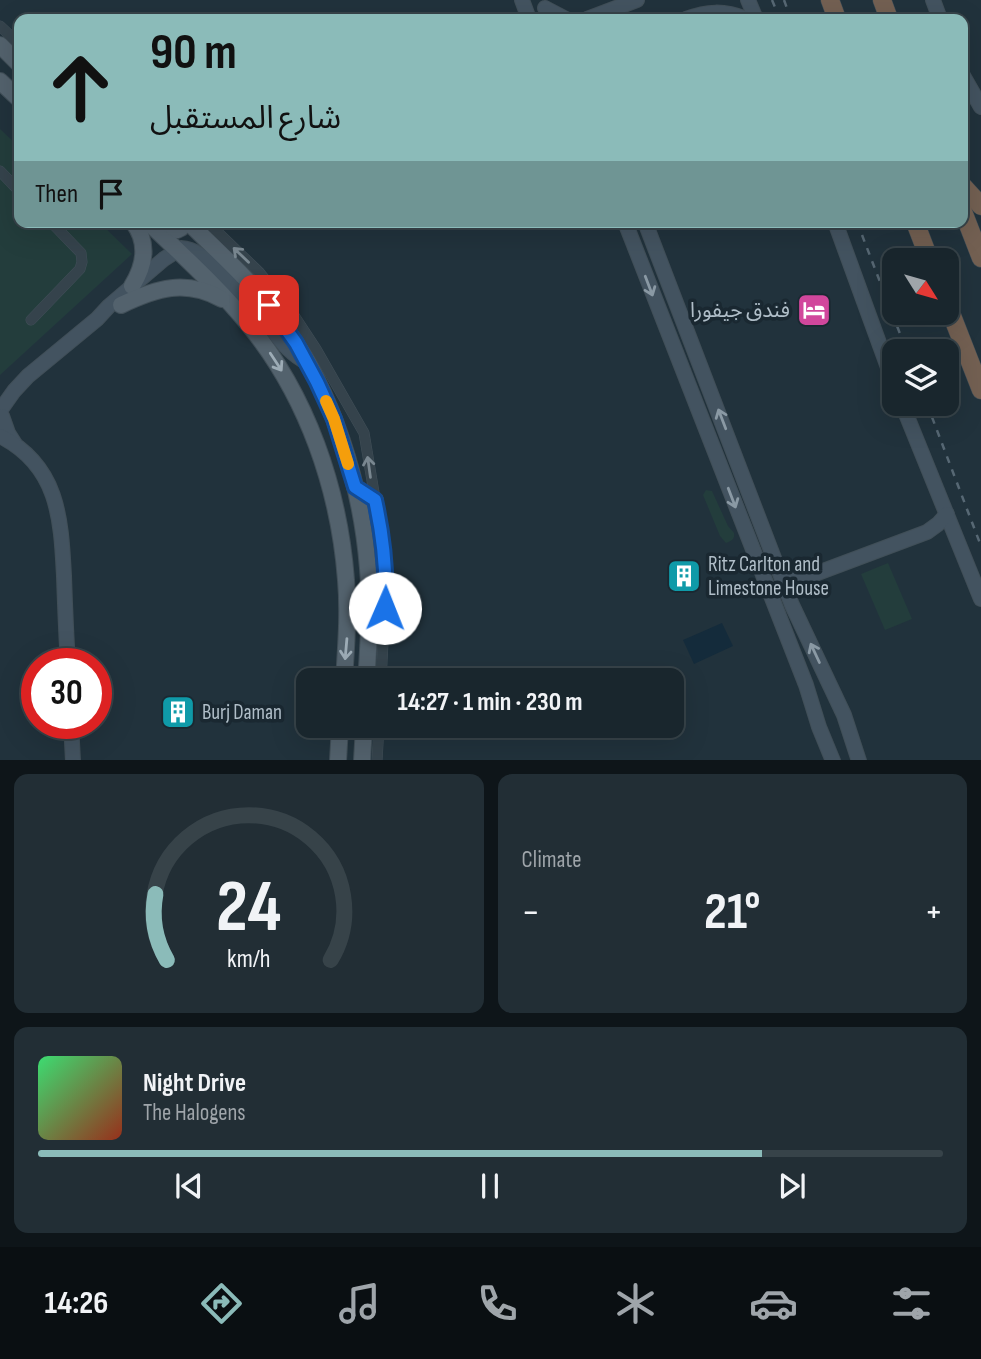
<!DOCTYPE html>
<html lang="en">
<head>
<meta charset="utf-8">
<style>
	:root { --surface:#19262d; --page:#222e35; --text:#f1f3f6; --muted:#9fa5aa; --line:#374349; --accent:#8bbbb9 }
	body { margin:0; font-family:"Sofia Sans Condensed","Noto Sans Arabic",sans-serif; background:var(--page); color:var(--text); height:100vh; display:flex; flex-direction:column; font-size:26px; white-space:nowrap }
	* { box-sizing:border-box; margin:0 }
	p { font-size:23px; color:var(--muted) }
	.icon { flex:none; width:38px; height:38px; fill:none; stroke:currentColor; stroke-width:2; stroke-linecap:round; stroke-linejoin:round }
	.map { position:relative; height:760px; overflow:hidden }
	.drawer { display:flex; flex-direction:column; gap:14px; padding:14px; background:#0e1519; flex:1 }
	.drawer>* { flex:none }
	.banner { position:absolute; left:14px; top:14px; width:954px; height:214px; border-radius:14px; box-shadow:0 7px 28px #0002,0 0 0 2px var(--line); background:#8bbbb9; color:#111; overflow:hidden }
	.needle { width:46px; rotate:127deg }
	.controls { position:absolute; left:882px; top:248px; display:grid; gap:14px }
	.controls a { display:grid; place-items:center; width:77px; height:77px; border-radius:14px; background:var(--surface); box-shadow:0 7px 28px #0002,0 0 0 2px var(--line); font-size:35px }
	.speed { position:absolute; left:21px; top:648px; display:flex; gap:14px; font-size:35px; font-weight:700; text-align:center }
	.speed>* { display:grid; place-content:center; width:91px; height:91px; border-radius:50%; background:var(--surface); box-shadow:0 7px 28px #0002,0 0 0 2px var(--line); line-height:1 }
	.speed .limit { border:10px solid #d22; background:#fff; color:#111 }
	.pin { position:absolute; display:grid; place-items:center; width:60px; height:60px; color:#fff; margin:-30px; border-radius:14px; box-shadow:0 4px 10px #0006 }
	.me { position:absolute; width:77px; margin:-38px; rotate:1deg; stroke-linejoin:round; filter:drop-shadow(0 0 5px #0008) }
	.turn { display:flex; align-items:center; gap:24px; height:147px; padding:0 21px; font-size:32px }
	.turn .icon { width:91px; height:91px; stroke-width:2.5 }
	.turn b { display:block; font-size:49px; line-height:60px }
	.then { display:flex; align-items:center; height:66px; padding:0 21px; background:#0003; gap:14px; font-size:26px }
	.big { font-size:52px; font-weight:700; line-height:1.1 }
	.drawer .card { flex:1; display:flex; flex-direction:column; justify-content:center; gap:10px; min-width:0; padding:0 24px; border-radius:14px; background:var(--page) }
	.drawer .dial { align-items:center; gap:0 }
	.dial svg { height:182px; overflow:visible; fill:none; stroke:var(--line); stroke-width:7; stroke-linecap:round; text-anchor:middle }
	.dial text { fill:var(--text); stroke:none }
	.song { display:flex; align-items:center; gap:21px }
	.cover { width:84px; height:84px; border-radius:10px; background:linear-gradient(135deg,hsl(140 70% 55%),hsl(10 70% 35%)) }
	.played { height:7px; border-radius:4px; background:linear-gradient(90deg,var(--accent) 80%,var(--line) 80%) }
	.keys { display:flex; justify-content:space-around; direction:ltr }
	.heat { display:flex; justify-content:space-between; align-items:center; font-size:38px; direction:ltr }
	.drawer .tiles { flex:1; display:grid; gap:14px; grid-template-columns:1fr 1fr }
	.card:last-child { grid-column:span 2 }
	.trip { position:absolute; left:296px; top:668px; width:388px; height:70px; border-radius:14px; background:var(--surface); box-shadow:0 7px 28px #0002,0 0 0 2px var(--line); font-weight:700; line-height:70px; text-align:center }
	.menu { display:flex; height:112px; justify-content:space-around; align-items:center; background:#0a0f12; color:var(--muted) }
	.menu .icon { width:49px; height:49px }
	.menu .on { color:var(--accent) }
	.menu b { font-size:32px; color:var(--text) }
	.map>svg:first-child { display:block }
</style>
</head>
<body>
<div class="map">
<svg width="981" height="761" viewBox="0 0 981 761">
	<rect width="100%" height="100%" fill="#21323c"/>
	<g fill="#233d3c">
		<polygon points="0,129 19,147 19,222 99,222 132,254 0,375"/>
		<path d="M706 490 712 491 728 526 734 533C735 539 732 541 726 543L720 536 703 495Z"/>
		<polygon points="888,563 912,619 885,630 861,574"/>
	</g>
	<polygon fill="#142b3b" points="722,623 733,646 694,664 683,640"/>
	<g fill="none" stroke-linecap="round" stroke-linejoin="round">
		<g stroke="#414f58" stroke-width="11">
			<g id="street">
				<polyline points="0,26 19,44"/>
				<polyline points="0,171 19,191"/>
				<polyline points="207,222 259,272 295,317 316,349 364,433 381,534 385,568 386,585 381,681"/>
				<polyline points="31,320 80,269 82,262 81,253 51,222"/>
				<polyline points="377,761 379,726"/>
			</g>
		</g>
		<g stroke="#414f58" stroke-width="16">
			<g id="secondary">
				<polyline points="522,0 529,19"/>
				<polyline points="748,0 756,19"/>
				<polyline points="933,0 940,19"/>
				<polyline points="545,8 566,19"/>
				<polyline points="587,19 637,0"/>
				<path d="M686 19C707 11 724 10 746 19"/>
				<polyline points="962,74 981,107"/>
				<polyline points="625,222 806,685 819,727 833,761"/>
				<polyline points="645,222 792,605 844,715 859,761"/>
				<polyline points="835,222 894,384"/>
				<polyline points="902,404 981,599"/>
				<path d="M2 408 14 391 28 376 97 319 109 306 164 259 181 248C197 249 207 260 218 270 234 285 248 301 262 318 277 335 287 353 308 363"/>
				<polyline points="2,416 8,433 15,444"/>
				<path d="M0 436C59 466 61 519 64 576 65 605 66 634 68 663"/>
				<polyline points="780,571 795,575 815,574 927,532 938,524 947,514"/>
				<polyline points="71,723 73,761"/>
			</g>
		</g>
		<g stroke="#414f58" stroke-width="18">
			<g id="primary">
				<polyline points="0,45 19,64"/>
				<polyline points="0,81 19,99"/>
				<path d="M148 222C182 255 219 288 249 325 307 396 339 488 346 580 349 614 346 647 344 681"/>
				<polyline points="166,222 177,230 181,228 182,222"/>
				<path d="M188 222C221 254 256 286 283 323 333 393 361 483 368 568 371 606 369 643 366 681"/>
				<path d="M132 286C145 265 149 243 133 222"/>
				<path d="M121 305C157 288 185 279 222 299"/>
				<polyline points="355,487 375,500"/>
				<polyline points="338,761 340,726"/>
				<polyline points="362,761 364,726"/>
			</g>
		</g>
		<g stroke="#404e57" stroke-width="19">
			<g id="highway">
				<polyline points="830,0 837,19"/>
				<polyline points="882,0 889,19"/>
				<polyline points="962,185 981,206"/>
				<polyline points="962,209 981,258"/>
				<polyline points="915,222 930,261"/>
				<polyline points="947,303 981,390"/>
			</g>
		</g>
		<use href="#street" stroke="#35434c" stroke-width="10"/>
		<use href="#secondary" stroke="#435360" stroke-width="14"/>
		<use href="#primary" stroke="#53626d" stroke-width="16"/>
		<use href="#highway" stroke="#736052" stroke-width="18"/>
		<g stroke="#576874" stroke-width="2.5" stroke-dasharray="7 7" stroke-linecap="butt">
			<polyline points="772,0 780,19"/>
			<polyline points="784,0 791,19"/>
			<polyline points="857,222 907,352"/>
			<polyline points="927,404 981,546"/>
		</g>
	</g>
	<defs><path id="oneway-shaft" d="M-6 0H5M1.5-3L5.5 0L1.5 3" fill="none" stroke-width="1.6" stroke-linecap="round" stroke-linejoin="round" transform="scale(1.75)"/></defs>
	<g stroke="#798790">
		<use href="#oneway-shaft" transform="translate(241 255) rotate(-136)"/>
		<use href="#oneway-shaft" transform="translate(369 467) rotate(-98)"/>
	</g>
	<g stroke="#8a99a4">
		<use href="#oneway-shaft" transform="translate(649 286) rotate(69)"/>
		<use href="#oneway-shaft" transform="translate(722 419) rotate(-111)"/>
		<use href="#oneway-shaft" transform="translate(732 498) rotate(69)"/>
		<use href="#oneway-shaft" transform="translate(815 653) rotate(-115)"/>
	</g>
	<g stroke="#9dacb6">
		<use href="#oneway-shaft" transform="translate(276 362) rotate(57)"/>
		<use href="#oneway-shaft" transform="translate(346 649) rotate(95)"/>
	</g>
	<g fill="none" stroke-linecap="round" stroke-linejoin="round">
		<g stroke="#114b97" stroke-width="18">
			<path id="route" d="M269 305 296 343 317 382 334 419 355 487 375 500C383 536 387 571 385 608"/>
		</g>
		<use href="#route" stroke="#1a73e8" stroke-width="12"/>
		<polyline stroke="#f59e0b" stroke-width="12" points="326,401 334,419 348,464"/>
	</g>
	<defs>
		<g id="hotel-square" transform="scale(1.75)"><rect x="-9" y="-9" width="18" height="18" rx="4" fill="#d1479c" stroke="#1a2831"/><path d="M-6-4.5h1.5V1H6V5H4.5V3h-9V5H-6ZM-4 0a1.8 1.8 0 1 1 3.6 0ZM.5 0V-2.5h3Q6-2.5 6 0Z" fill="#fff"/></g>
		<g id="building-square" transform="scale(1.75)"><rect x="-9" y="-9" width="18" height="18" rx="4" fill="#0f9aa8" stroke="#1a2831"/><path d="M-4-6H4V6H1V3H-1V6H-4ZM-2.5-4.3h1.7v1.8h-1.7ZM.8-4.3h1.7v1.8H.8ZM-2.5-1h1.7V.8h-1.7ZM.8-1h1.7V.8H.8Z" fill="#fff"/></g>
	</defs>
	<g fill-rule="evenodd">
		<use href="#hotel-square" x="814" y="310"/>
		<use href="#building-square" x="684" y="576"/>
		<use href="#building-square" x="178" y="712"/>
	</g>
	<g text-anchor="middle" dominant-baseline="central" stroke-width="7" stroke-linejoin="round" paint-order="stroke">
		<g font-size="21" fill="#b0bec8" stroke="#1a2831" text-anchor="start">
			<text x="790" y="310" text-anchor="end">فندق جيفورا</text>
			<text x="708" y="564">Ritz Carlton and<tspan x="708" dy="24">Limestone House</tspan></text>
			<text x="202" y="712">Burj Daman</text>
		</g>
	</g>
</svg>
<div class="controls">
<a><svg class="needle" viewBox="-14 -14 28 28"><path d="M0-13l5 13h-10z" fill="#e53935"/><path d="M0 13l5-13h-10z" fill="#9fa5aa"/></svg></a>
<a><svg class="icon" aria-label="layers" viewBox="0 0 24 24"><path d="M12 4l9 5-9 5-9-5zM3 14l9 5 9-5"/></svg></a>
</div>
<div class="speed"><div class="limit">30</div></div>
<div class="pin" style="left:269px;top:305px;background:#d93025"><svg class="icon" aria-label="arrive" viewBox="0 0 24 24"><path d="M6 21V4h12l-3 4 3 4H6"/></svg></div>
<svg class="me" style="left:385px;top:608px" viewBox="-20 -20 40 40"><circle r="19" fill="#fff"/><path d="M0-13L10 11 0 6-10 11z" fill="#1a73e8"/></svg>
<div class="trip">14:27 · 1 min · 230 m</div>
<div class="banner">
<div class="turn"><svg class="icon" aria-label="ahead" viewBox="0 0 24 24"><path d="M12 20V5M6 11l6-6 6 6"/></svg><div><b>90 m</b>شارع المستقبل</div></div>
<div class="then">Then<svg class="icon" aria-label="arrive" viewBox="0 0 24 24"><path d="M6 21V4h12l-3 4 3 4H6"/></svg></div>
</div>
</div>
<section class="drawer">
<div class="tiles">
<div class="card dial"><svg viewBox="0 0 100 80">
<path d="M14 69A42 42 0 1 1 86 69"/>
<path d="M14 69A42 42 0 0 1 9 40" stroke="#8bbbb9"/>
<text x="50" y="56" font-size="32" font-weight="700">24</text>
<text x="50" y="72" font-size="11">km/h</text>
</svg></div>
<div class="card"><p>Climate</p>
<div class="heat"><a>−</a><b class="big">21°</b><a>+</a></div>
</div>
<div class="card">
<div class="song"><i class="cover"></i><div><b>Night Drive</b><p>The Halogens</p></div></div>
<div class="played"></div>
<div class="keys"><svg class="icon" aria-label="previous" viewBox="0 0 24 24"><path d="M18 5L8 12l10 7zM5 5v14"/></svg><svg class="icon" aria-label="pause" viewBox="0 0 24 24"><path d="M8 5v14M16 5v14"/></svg><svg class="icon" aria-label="next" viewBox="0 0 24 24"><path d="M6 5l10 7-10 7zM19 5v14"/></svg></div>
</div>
</div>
</section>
<nav class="menu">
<b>14:26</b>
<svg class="icon on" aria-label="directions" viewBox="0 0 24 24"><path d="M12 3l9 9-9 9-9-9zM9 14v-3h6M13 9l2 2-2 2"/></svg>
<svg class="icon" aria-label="music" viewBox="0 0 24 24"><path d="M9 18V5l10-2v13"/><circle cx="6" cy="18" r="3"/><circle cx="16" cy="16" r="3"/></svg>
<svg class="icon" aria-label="phone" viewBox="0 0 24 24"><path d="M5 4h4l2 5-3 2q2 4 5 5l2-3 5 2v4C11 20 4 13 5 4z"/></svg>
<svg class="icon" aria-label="climate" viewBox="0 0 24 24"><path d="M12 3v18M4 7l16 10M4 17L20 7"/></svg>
<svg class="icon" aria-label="car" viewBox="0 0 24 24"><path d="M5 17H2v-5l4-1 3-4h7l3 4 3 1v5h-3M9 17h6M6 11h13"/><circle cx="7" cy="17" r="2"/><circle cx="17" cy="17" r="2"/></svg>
<svg class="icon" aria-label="filters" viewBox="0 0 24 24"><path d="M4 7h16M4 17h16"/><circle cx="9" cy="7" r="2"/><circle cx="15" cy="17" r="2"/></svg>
</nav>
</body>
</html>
